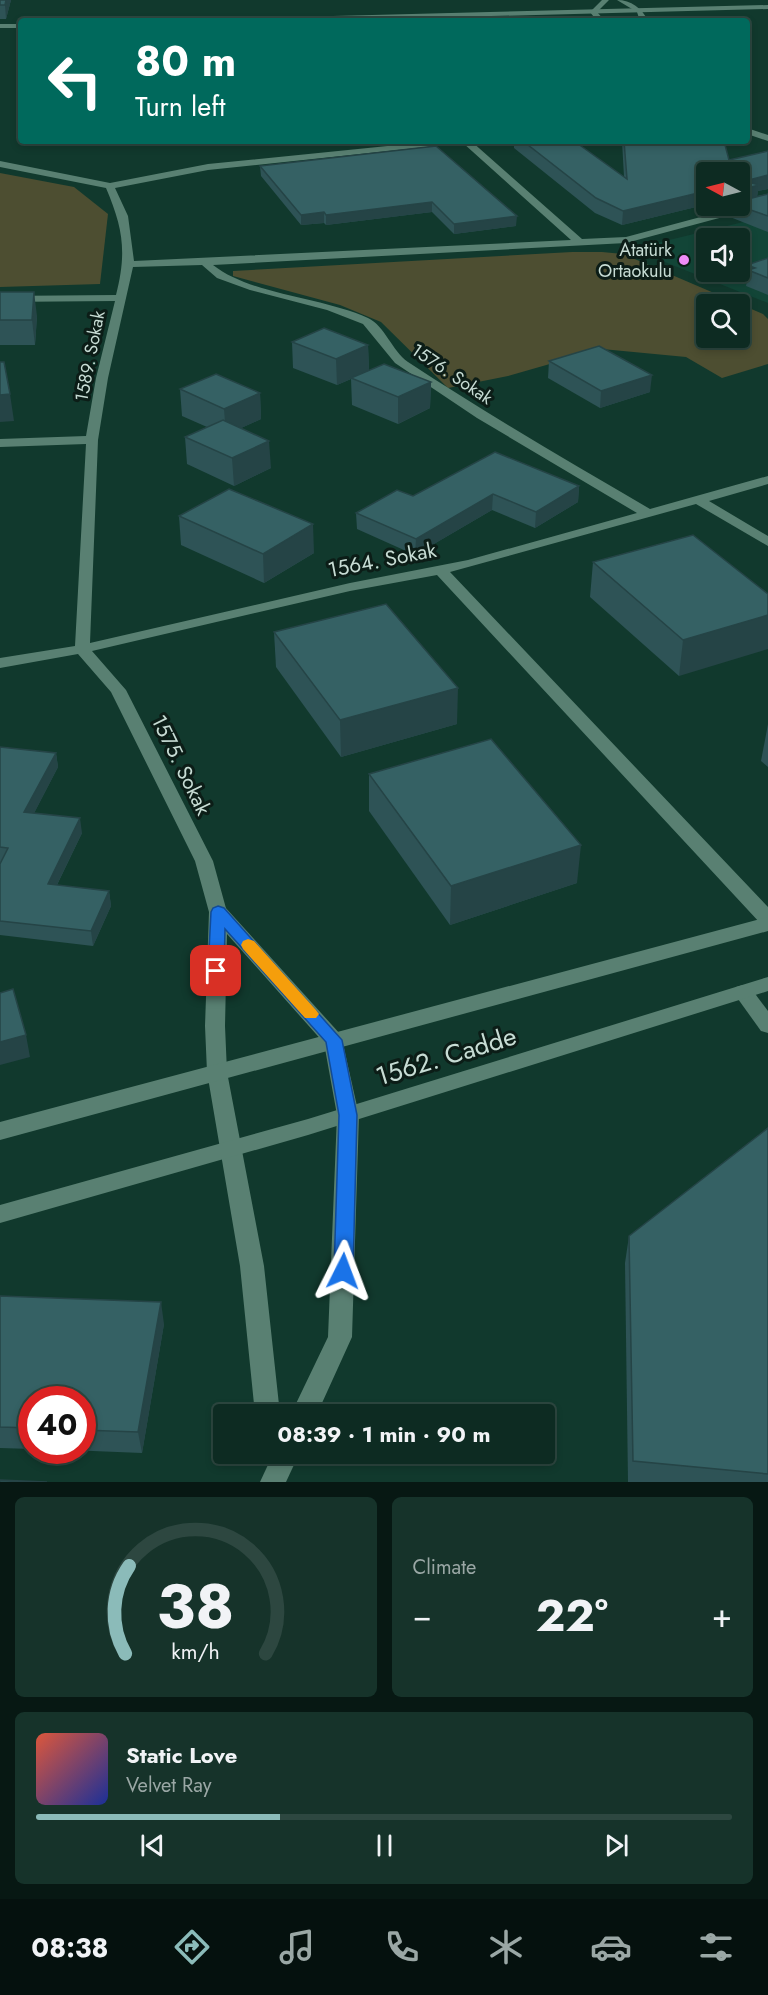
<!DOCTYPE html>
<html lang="en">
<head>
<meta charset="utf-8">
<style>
	:root { --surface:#0d2b22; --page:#16332a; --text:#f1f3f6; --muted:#9aa7a5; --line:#2d4740; --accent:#8bbbb9 }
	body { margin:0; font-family:Jost,sans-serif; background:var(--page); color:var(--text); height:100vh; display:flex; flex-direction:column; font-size:22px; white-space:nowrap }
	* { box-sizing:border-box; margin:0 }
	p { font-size:20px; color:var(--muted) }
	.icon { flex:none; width:33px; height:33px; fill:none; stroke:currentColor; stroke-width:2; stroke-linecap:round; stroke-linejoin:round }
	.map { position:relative; height:1482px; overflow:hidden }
	.side { display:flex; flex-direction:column; gap:15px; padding:15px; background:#071813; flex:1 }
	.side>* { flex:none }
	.guide { position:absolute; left:18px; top:18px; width:732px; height:126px; border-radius:6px; box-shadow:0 3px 9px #0003,0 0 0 2px var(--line); background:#00695c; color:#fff; overflow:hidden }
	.needle { width:39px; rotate:277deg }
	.fabs { position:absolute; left:696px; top:162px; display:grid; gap:12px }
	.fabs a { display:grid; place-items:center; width:54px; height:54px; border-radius:6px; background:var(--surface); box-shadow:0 3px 9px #0003,0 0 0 2px var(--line); font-size:30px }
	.speed { position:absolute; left:18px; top:1386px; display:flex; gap:12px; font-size:30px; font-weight:700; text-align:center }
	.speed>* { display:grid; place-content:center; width:78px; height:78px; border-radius:50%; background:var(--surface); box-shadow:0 3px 9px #0003,0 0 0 2px var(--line); line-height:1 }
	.speed .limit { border:9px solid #d22; background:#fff; color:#111 }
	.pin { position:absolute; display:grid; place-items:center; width:51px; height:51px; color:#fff; margin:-26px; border-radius:12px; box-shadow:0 3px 9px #0006 }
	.me { position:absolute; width:66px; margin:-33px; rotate:3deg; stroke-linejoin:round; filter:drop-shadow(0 0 4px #0008) }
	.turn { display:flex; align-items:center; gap:21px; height:126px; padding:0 18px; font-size:27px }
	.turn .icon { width:78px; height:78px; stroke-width:2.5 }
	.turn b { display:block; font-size:42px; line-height:51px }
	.big { font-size:45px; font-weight:700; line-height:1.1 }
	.side .card { flex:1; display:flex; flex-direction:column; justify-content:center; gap:9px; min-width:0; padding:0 21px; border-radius:9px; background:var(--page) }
	.side .dial { align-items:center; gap:0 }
	.dial svg { height:156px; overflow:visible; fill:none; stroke:var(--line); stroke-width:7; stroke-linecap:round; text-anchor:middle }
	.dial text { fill:var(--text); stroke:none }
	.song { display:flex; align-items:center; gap:18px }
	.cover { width:72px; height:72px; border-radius:9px; background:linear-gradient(135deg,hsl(10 70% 55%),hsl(230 70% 35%)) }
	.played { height:6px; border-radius:3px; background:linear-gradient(90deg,var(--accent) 35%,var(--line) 35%) }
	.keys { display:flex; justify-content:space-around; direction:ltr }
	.heat { display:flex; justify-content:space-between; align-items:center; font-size:33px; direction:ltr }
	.side .tiles { flex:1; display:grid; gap:15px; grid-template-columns:1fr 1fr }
	.card:last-child { grid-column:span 2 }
	.trip { position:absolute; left:213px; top:1404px; width:342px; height:60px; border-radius:6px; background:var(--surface); box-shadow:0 3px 9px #0003,0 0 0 2px var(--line); font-weight:700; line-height:60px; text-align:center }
	.dock { display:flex; height:96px; justify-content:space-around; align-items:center; background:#05110e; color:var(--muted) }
	.dock .icon { width:42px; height:42px }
	.dock .active { color:var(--accent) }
	.dock b { font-size:27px; color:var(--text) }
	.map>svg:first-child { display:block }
</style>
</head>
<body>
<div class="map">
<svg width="768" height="1482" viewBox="0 0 768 1482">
	<rect width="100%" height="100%" fill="#11392d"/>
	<path fill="#124537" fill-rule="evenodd" d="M768 216V303L632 249ZM706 238H740V272H706Z"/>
	<g fill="#4d4e31" fill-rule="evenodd">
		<polygon points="0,173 74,187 108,214 100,284 0,287"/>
		<path d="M572 252H602L623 254 763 314 768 319V364L722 378 686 357 602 349 508 376 448 388 381 322 340 305 233 276V271ZM706 304H740V338H706Z"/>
	</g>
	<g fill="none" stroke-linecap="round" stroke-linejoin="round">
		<g fill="#598072" fill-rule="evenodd">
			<polygon points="602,0 609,0 597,12 605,21 597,21 590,12"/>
			<path d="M617 0C631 0 642 8 648 21H640L637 12Z"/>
			<polygon points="747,128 768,135 768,141 747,134"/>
			<path d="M437 141H471L582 239 626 237 768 199V205L626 243 213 265C251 295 322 297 368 318 385 326 392 351 408 362 487 414 568 461 650 509L768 476V484L709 501 768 536V546L696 504 450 572 768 907V925L761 924 437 575 350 591 92 651 126 690 213 861 227 912 225 917 218 918 211 917 209 912 195 861 111 692 78 654 0 668V658L75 646 86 444 0 447V439L86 436 96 378 115 301 0 302V296L116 295C127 252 123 228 106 188L0 167V161L110 183 208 164ZM463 143 571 240 134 261 128 216 115 188 208 170ZM202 265 217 278 250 290 327 310 363 324 395 363 477 418 637 513 468 560 350 583 90 643 98 440 108 378 133 267Z"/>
			<polygon points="743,985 750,987 768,1011 768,1033 761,1031 733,992 736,987"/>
		</g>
		<g fill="#598072" fill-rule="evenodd">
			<polygon points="218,906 225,907 341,1035 359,1115 352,1337 317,1414 291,1414 328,1337 337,1115 324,1043 227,934 225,1026 227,1072 264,1266 280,1414 255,1414 240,1266 207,1072 205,1026 209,912 211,907"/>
			<polygon points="273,1454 299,1454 286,1482 260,1482"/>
		</g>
		<g fill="#598072" fill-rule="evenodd">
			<polygon points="768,5 768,9 299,21 212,21 216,19"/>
			<rect x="0" y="24" width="21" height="4"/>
			<polygon points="768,917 768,931 0,1140 0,1122"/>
			<polygon points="768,977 768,991 308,1135 0,1223 0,1205 308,1119"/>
		</g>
	</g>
	<g fill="#2e5356" fill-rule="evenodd">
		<polygon points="0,0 11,0 6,19 0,19"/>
		<path d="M514 141H574L624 177 622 141H724L729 160 768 151V189L758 191 757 196 768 194V232L730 217 732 206 714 211 700 206 622 225 595 213 514 148ZM706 172 740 206H706Z"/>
		<polygon points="436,146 516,226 454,234 432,212 326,225 324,223 301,225 261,176 260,166"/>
		<polygon points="768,258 768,295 746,286 747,281 745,280 747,265"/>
		<polygon points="0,292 37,316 35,345 0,345"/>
		<polygon points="292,342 368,345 369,371 431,382 430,408 398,424 352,405 351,379 337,385 293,368"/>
		<polygon points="549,361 650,392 600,408 548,378"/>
		<polygon points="180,389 260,393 261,419 241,428 271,468 234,486 187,464 185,437 207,427 182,416"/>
		<polygon points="579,486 578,502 535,528 492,510 415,555 357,529 356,513 413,496"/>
		<polygon points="179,516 314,553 264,583 181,545"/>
		<polygon points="593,562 768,594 679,676 590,597"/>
		<polygon points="274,632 457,724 341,757 276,667"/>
		<polygon points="768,724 768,767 761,761"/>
		<polygon points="0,747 56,753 58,767 34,813 82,833 57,885 109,891 111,906 93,946 0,935 0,864 1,862 0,862"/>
		<polygon points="369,774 577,883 450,925 369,811"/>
		<polygon points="768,1128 768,1482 628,1482 625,1263 629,1236"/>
		<polygon points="0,1296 164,1324 142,1453 68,1450 82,1450 82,1400 32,1400 32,1449 0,1448"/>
	</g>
	<g fill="#254446">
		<polygon points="6,0 11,0 6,19 5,5"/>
		<polygon points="768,175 768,189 758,191 757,200 740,204 740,190 745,181"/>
		<polygon points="702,192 700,206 622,225 623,211"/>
		<polygon points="432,202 432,212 326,225 326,215"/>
		<polygon points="714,206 732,206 714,211"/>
		<polygon points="324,212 324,223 301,225 301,215"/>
		<polygon points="517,216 516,226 454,234 454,224"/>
		<polygon points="34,292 37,316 35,345 32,320"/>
		<polygon points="368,345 369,371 337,385 336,359"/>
		<polygon points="652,375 650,392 600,408 601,391"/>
		<polygon points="431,382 430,408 398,424 398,397"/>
		<polygon points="260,393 261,419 226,435 224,409"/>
		<polygon points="10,394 14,421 0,422 0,395"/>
		<polygon points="269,441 271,468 234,486 232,458"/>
		<polygon points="579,486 578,502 535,528 536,512"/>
		<polygon points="493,494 492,510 415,555 416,539"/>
		<polygon points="313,524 314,553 264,583 263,554"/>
		<polygon points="768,615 768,649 679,676 683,640"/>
		<polygon points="458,688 457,724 341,757 340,720"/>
		<polygon points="56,753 58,767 27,827 24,812"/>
		<polygon points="80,818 82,833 50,899 48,884"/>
		<polygon points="581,845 577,883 450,925 451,886"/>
		<polygon points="109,891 111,906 93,946 91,931"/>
		<polygon points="26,1035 30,1057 0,1065 0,1042"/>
		<polygon points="161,1302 164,1324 142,1453 138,1432"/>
	</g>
	<g fill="#356164" stroke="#254446" stroke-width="1.5">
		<polygon points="0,0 6,0 5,5 0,5"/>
		<polygon points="523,141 574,141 627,179 624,141 724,141 729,160 768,151 768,175 745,181 759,185 740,190 740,172 706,172 706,193 702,192 623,211 596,198"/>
		<polygon points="436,146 517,216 454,224 432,202 326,215 324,212 301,215 260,166"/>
		<polygon points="768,194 768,216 739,206 740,201"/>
		<polygon points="768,258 768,278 748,270 755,268 747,265"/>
		<polygon points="0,292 34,292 32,320 0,320"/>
		<polygon points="324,328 368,345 336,359 292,342"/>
		<polygon points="599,346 652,375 601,391 549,361"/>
		<polygon points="0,362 4,362 10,394 0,395"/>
		<polygon points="384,364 431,382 398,397 351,378"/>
		<polygon points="216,374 260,393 224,409 180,389"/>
		<polygon points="223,420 269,441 232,458 185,437"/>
		<polygon points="495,452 579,486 536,512 493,494 416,539 356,513 397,490 413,496"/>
		<polygon points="229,489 313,524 263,554 179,516"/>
		<polygon points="693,535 768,594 768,615 683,640 593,562"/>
		<polygon points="386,604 458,688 340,720 274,632"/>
		<polygon points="491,739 581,845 451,886 369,774"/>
		<polygon points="0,747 56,753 24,812 80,818 48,884 109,891 91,931 0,921 0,864 8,848 0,847"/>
		<polygon points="13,989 26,1035 0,1042 0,993"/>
		<polygon points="768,1128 768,1474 633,1461 629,1236"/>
		<polygon points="0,1296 161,1302 138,1432 82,1430 82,1400 32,1400 32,1428 0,1427"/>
		<polygon points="0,1480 47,1482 0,1482"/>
	</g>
	<polygon fill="#1a73e8" stroke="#114b97" stroke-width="1.5" points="218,906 224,908 342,1040 357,1115 353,1271 350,1277 343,1279 336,1277 334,1271 339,1115 326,1042 225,929 224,971 222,975 210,975 208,971 211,912 213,908"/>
	<polygon fill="#f59e0b" points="248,939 254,941 316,1010 319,1014 316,1018 305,1018 243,949 241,945 243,941"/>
	<circle fill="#ee8cf8" stroke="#0c1d17" stroke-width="2" cx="684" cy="260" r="6"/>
	<g text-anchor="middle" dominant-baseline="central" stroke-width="6" stroke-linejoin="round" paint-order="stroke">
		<g font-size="18" fill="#c7dcd4" stroke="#0c1d17" text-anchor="end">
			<text x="672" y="250">Atatürk<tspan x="672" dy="21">Ortaokulu</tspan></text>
		</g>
		<g font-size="18" fill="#c7dcd4" stroke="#0c1d17">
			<text transform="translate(90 356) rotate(-79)">1589. Sokak</text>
			<text transform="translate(452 374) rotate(34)">1576. Sokak</text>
		</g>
		<g font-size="21" fill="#c7dcd4" stroke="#0c1d17">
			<text transform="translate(382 560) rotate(-11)">1564. Sokak</text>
			<text transform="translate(181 765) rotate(64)">1575. Sokak</text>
		</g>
		<g font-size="26" fill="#c7dcd4" stroke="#0c1d17">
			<text transform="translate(446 1056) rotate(-17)">1562. Cadde</text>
		</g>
	</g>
</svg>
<div class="fabs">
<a><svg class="needle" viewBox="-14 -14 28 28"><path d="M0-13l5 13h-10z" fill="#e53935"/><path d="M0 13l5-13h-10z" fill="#9aa7a5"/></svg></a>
<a><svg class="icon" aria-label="sound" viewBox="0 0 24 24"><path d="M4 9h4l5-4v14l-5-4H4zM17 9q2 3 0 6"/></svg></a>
<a><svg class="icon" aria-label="search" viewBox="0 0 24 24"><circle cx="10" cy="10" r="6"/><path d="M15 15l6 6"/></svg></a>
</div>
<div class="speed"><div class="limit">40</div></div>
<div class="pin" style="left:216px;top:971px;background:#d93025"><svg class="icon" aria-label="arrive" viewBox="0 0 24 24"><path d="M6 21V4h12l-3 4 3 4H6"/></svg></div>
<svg class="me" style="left:343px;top:1271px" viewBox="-20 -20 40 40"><path d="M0-17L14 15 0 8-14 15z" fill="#1a73e8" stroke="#fff" stroke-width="4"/></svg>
<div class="trip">08:39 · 1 min · 90 m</div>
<div class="guide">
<div class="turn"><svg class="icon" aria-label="left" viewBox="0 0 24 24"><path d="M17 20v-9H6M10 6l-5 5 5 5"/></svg><div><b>80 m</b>Turn left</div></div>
</div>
</div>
<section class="side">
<div class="tiles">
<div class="card dial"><svg viewBox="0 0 100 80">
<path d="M14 69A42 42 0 1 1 86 69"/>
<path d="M14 69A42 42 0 0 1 16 24" stroke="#8bbbb9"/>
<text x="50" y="56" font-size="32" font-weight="700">38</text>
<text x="50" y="72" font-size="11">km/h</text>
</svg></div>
<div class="card"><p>Climate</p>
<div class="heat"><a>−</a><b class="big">22°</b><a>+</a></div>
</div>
<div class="card">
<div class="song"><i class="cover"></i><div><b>Static Love</b><p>Velvet Ray</p></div></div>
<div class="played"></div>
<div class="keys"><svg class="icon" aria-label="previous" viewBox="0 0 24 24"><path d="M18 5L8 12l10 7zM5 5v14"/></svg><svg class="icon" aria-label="pause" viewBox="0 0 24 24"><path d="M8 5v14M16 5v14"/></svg><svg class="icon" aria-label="next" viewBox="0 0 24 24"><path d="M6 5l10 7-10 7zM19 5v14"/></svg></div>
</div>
</div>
</section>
<nav class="dock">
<b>08:38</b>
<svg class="icon active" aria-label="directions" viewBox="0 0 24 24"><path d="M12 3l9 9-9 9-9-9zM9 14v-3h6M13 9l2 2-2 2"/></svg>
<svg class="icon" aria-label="music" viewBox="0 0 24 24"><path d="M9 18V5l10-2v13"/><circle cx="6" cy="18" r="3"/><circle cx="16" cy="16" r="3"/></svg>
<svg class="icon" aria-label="phone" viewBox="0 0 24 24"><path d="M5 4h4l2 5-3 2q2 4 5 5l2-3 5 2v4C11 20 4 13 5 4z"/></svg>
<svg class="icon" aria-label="climate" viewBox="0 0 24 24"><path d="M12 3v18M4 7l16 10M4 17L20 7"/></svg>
<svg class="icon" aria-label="car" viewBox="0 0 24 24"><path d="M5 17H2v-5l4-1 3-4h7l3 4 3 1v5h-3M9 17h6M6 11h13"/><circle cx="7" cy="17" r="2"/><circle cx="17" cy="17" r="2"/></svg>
<svg class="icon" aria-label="filters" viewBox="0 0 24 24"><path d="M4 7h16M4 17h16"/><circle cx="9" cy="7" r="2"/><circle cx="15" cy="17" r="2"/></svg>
</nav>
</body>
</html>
